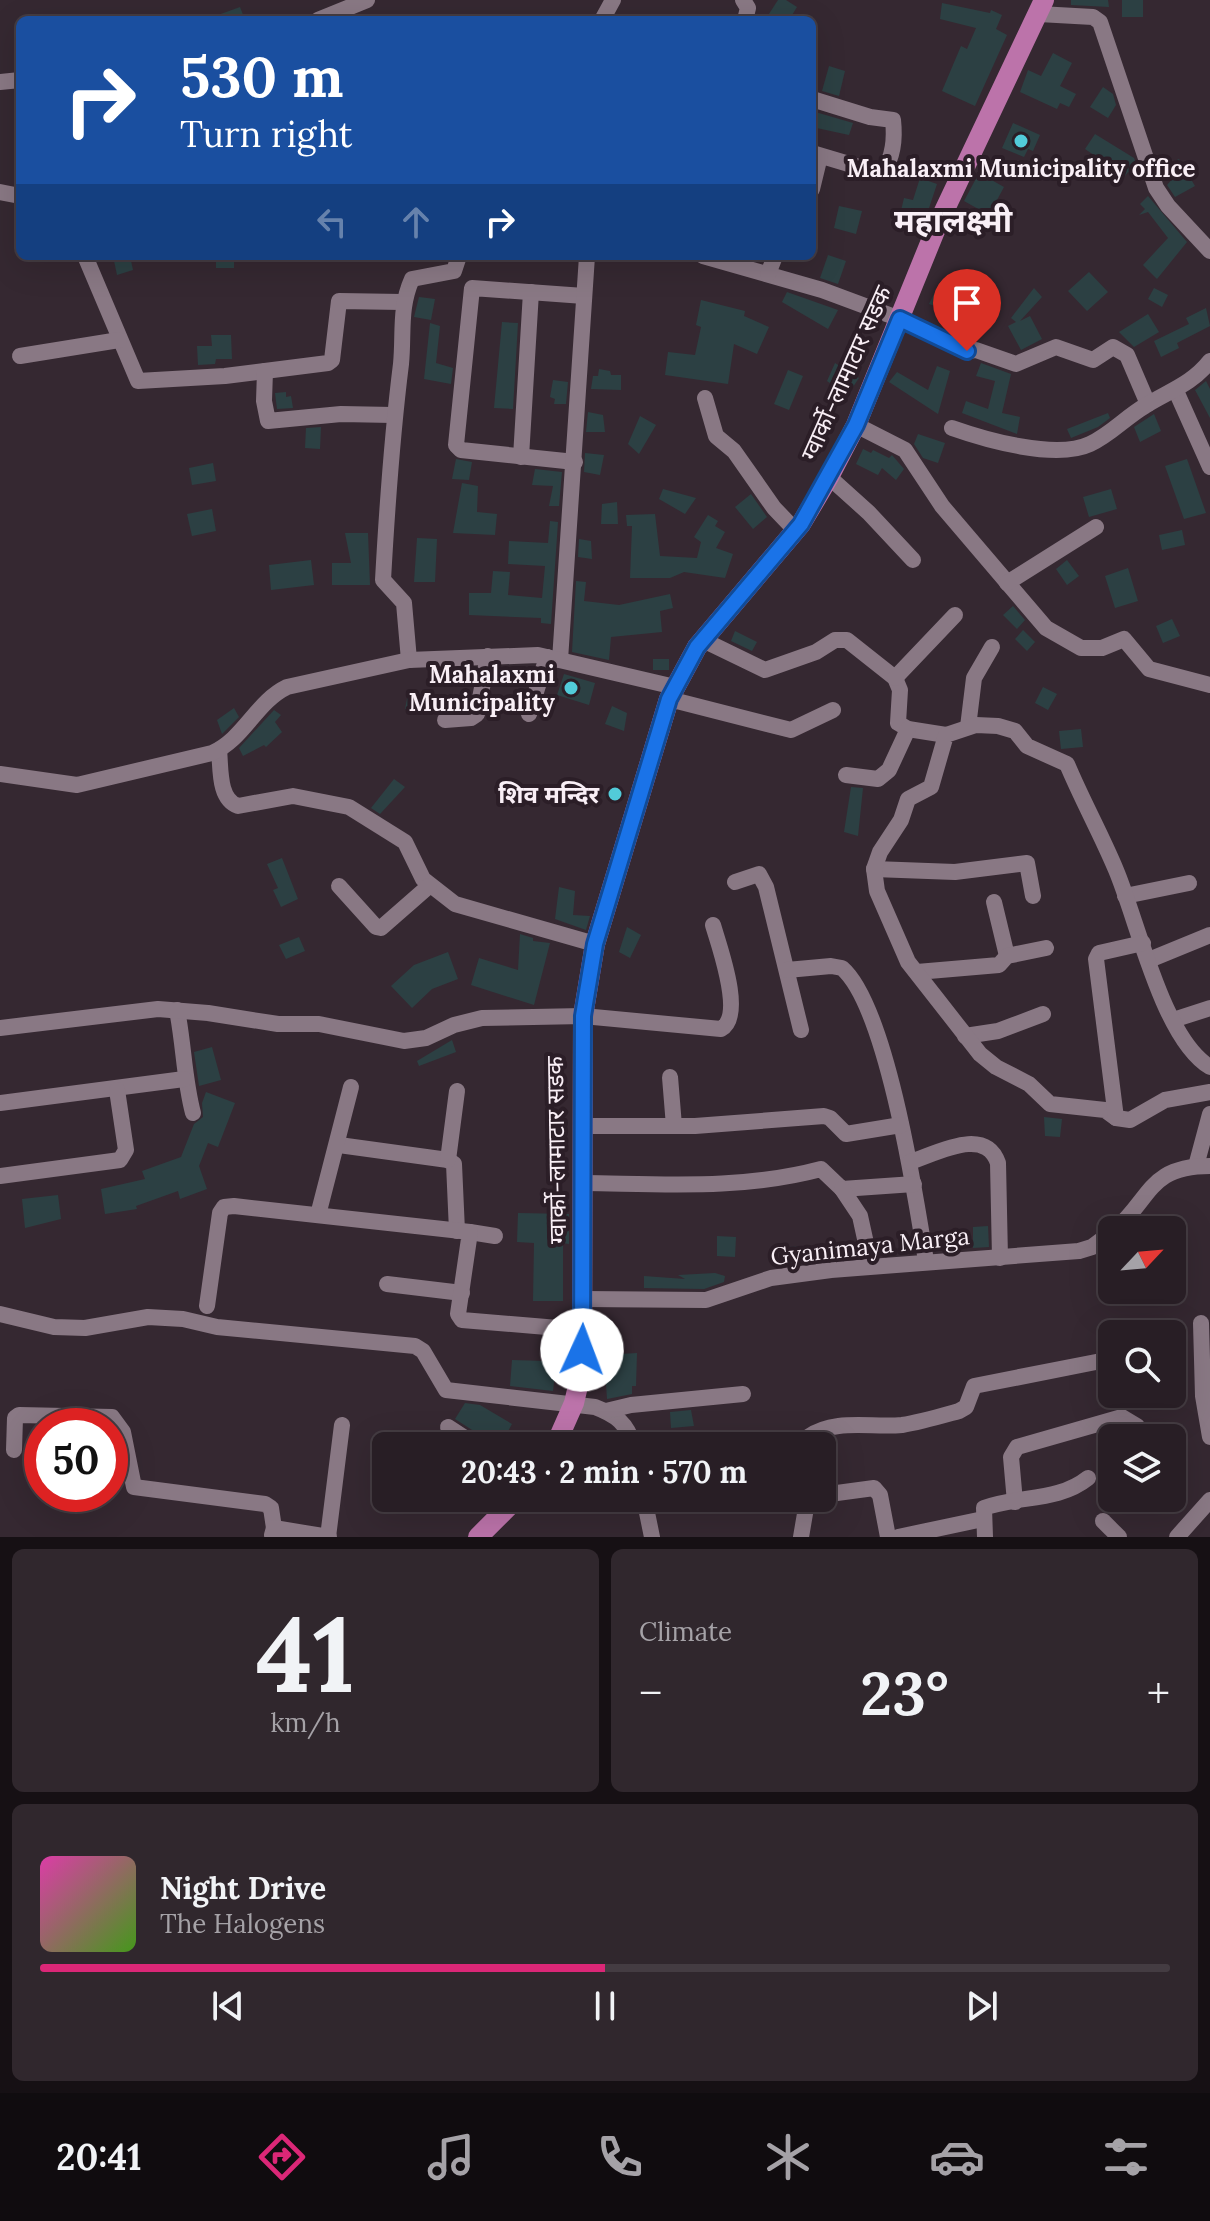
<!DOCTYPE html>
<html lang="en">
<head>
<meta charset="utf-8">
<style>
	:root { --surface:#281e25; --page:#30272d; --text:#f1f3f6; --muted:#a5a2a7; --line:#443c42; --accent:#db2777 }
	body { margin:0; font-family:Lora,"Noto Sans Devanagari",serif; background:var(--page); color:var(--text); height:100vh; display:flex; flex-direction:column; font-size:30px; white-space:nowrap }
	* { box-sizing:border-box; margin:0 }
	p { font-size:26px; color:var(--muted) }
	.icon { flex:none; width:44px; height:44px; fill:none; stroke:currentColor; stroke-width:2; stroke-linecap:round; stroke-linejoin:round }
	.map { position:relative; height:1537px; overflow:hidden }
	.details { display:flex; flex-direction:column; gap:12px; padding:12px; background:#161014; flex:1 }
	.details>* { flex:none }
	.hud { position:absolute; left:16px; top:16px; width:800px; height:244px; border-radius:12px; box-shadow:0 8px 32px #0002,0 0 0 2px var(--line); background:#1a4fa0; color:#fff; overflow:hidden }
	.needle { width:52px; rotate:64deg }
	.fabs { position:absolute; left:1098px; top:1216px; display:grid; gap:16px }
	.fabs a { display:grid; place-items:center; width:88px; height:88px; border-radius:12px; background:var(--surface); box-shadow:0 8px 32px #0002,0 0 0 2px var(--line); font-size:40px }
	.speed { position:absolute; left:24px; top:1408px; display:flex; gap:16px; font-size:40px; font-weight:700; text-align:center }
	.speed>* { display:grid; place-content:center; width:104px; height:104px; border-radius:50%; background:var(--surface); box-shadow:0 8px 32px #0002,0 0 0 2px var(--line); line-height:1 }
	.speed .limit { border:12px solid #d22; background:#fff; color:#111 }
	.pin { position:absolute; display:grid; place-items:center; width:68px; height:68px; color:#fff; margin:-82px -34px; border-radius:50% 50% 50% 0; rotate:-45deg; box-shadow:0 0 8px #0007 }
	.pin .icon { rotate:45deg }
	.me { position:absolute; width:88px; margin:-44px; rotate:2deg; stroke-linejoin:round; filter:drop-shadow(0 0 6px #0008) }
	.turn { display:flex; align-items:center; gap:28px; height:168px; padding:0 32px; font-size:36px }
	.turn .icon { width:104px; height:104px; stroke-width:2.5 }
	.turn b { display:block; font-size:56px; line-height:68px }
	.lanes { display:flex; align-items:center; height:76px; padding:0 32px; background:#0003; justify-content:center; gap:40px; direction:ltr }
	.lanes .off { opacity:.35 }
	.big { font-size:60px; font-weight:800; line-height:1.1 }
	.details .card { flex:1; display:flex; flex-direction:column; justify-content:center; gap:12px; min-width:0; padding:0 28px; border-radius:12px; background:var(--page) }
	.details .dial { align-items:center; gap:0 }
	.dial b { font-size:104px; line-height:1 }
	.song { display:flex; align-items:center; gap:24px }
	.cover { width:96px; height:96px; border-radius:12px; background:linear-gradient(135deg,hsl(320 70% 55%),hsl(100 70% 35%)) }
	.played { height:8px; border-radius:4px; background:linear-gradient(90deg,var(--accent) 50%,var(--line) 50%) }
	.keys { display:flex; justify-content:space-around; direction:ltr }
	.heat { display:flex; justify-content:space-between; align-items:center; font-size:44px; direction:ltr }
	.details .tiles { flex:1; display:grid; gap:12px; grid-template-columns:1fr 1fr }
	.card:last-child { grid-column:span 2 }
	.trip { position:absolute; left:372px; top:1432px; width:464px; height:80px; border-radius:12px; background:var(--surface); box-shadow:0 8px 32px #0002,0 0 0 2px var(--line); font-weight:800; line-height:80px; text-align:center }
	.dock { display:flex; height:128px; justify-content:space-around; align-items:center; background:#100c0f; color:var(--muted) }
	.dock .icon { width:56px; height:56px }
	.dock .selected { color:var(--accent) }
	.dock b { font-size:36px; color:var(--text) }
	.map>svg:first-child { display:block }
</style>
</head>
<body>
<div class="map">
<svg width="1210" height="1537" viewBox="0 0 1210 1537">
	<rect width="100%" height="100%" fill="#352831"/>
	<g fill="#2c4043">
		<polygon points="778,0 786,0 797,7 789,20 765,20"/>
		<polygon points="1071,0 1108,0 1109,7 1071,5"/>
		<rect x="1122" y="0" width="21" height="17"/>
		<polygon points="942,3 990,13 991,10 1002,15 996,29 1007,35 975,106 942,91 961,46 967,49 976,28 940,19"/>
		<polygon points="240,7 245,20 207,20 207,19"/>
		<polygon points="1053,53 1072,63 1060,86 1076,94 1069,107 1060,103 1057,109 1020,92 1028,70 1041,76"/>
		<polygon points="829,66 845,71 839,96 822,91"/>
		<polygon points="1103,87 1113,94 1116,105 1108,118 1090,107"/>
		<polygon points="812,111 853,123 849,135 812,127"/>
		<polygon points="1013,123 1040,135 1033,151 1028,149 1024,157 1002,148"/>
		<polygon points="1095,134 1134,158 1138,168 1133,175 1128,172 1125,176 1085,149"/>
		<polygon points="1179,159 1195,186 1175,197 1167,185 1175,176 1170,163"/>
		<polygon points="979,173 1004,187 989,215 964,201"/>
		<polygon points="920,178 937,184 922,229 898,223 904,198 913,200"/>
		<polygon points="1148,196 1187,242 1157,279 1143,265 1168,238 1148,212 1139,215 1145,209 1140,204"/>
		<polygon points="839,206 862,211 856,234 834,228"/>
		<polygon points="828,255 846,261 838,284 820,278"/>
		<polygon points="113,256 130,256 133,270 117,275"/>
		<rect x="216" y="256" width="18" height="12"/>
		<polygon points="1089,272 1108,292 1087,311 1068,291"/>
		<polygon points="1034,288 1042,297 1020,321 1030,316 1042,339 1021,350 1008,326 1016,322 1011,318"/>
		<polygon points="1154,288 1168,295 1162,307 1148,299"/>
		<polygon points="936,290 952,297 947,310 929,304"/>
		<polygon points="787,292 838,310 828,329 782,302"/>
		<polygon points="419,297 435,299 431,320 414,317"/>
		<polygon points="701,300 745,311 744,316 769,327 757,354 734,344 728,384 665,375 668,352 695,355 701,327 696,325"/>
		<polygon points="1206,308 1210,326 1177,343 1179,348 1161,357 1154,341 1189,324 1186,318"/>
		<polygon points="1148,314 1159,332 1134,347 1119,332"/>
		<polygon points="502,322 518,323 513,409 494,408"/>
		<polygon points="430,323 440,326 436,363 453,368 451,384 424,379"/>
		<polygon points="211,335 231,335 232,359 216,359 215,364 198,365 197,346 212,346"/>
		<polygon points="835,363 859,378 851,390 843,385 840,390 827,381"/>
		<polygon points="981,363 1011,374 1002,413 1020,417 1017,434 962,413 966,401 988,409 995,381 976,376"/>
		<polygon points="937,366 950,371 938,414 889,382 897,372 928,390"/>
		<polygon points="599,369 610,371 611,375 621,375 621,390 591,389 593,376 598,376"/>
		<polygon points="788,370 803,376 789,410 774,404"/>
		<polygon points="553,380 568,382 566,404 554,404 555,399 550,397"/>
		<polygon points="1206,381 1210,389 1210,418 1195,390"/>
		<polygon points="286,392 286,397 291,396 293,408 277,409 275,393"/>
		<polygon points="588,412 603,415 605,432 586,432"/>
		<polygon points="1108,413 1110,418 1098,427 1071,438 1067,429"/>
		<polygon points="1154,414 1161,431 1140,442 1134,427"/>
		<polygon points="640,416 656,425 639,454 628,444"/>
		<polygon points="321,427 320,449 305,448 306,428"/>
		<polygon points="918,434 945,443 938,463 923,458 914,444"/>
		<polygon points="863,449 871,453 873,450 889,458 892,455 904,469 896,480 882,468 878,475 856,464"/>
		<polygon points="585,453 604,455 600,475 584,472"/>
		<polygon points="456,459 472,462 469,480 452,479"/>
		<polygon points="1187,459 1206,513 1184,519 1165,466"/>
		<polygon points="213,463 216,481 192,485 189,468"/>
		<polygon points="535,469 562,472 559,506 549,506 553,486 532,485"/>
		<polygon points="462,483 478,486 477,512 497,514 495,535 453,533"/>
		<polygon points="663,489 696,498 685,514 659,499"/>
		<polygon points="1111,489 1117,509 1089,517 1083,497"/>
		<polygon points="751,494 767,517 753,529 735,507"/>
		<polygon points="617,502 618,524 601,524 602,504"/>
		<polygon points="212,509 216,531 192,536 187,514"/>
		<polygon points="655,514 660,556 697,558 701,542 694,537 708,515 718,521 715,526 725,532 716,548 733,554 725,578 684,572 670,578 630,578 632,526 627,526 626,515"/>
		<polygon points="550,521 558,522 551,624 541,623 541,618 469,615 469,593 491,593 493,571 510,572 508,595 542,598 545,566 508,564 509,541 548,543"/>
		<polygon points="1182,530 1185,545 1162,550 1159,535"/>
		<polygon points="345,533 368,533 370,585 332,585 332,563 351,563"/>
		<polygon points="417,538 437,539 435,582 414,582"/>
		<polygon points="579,539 591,541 592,559 578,557"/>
		<polygon points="311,560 314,585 271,590 269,565"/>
		<polygon points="1067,560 1079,576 1067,585 1056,569"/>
		<polygon points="1128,568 1138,601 1115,608 1105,576"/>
		<polygon points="576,581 586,582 584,601 619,605 670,594 673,608 660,611 662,632 611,637 609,660 572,652"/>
		<polygon points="1013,606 1025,620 1017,629 1003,615"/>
		<polygon points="1172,619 1180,636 1163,643 1156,626"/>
		<polygon points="1023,630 1035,642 1027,651 1015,639"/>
		<polygon points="735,631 757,642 752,651 731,641"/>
		<rect x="653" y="659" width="16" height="11"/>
		<polygon points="564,674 595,683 589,705 557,695"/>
		<polygon points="1043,687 1057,694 1048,710 1035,703"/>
		<polygon points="408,694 421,696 419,711 405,709"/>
		<polygon points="612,706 627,713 624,731 605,724"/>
		<polygon points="234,708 239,717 222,734 217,720"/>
		<polygon points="274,710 281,715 275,722 282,732 266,747 264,745 243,756 239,748"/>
		<polygon points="1081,729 1083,747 1061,749 1059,731"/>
		<polygon points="394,779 405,787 380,814 371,808"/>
		<polygon points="851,787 863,788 858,836 844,832"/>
		<polygon points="282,858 298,899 281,907 273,890 278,888 267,864"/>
		<polygon points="559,887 575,891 573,915 590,916 586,930 555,919"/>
		<polygon points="627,927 641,935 630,958 619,952"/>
		<polygon points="520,934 533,938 533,941 550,943 534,1005 471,985 479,958 518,970"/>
		<polygon points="299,937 305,951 286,959 279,945"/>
		<polygon points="448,952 458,979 432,989 412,1008 391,986 414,965"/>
		<polygon points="452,1040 456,1052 419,1066 417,1061"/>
		<polygon points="212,1047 221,1080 199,1086 194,1052"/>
		<polygon points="206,1092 235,1103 218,1147 208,1143 199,1166 207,1189 180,1199 178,1191 136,1206 137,1209 105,1214 101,1189 145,1179 142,1171 181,1157 194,1124 203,1117 202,1103"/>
		<polygon points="1044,1117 1062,1119 1060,1137 1045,1136"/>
		<polygon points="58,1195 61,1219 25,1228 22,1199"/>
		<polygon points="518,1213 569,1214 569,1244 563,1243 563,1301 533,1301 534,1243 517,1242"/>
		<polygon points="988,1226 989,1247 973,1248 973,1227"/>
		<polygon points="717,1236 736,1237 735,1257 717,1256"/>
		<polygon points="809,1246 810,1262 789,1265 788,1247"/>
		<polygon points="715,1273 725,1276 724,1282 704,1289 644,1288 644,1276 685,1279 678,1275"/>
		<polygon points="637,1353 636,1386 632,1386 632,1394 607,1399 604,1355"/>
		<polygon points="546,1358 566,1359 565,1374 555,1374 553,1391 510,1386 512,1360 545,1361"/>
		<polygon points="465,1403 480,1405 512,1424 500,1446 488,1446 483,1437 455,1419"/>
		<polygon points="691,1410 694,1426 671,1428 670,1412"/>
	</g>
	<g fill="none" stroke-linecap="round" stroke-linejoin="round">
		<g stroke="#897884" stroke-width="16">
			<polyline points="743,0 748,8 745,20"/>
			<polyline points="1039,14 1093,17 1100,22 1156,188 1168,206 1210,251"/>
			<polyline points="318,20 367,0"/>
			<polyline points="602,20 613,0"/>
			<polyline points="0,82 20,80"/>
			<path d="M812 99 870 117 893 120C895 138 894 155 884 170H869L812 153"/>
			<polyline points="812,189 820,156"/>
			<polyline points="0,192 20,196"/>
			<polyline points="85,256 138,381 225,376 328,363 332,360 339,301 402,302"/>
			<polyline points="703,256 822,290 900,319 967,351 976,350 1016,364 1056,347 1093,360 1113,347 1127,355 1148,404"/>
			<polyline points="768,274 775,256"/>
			<polyline points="20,356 119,340"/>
			<polyline points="265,371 264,401 268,421 341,414 393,415"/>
			<polyline points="1176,391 1210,467"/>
			<polyline points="705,398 716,436 734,451 774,508 795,530"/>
			<polyline points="856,425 905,450 942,506 1046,628 1081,648 1102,648 1124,639 1149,669 1210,685"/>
			<path d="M952 428C986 440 1056 460 1090 444 1110 435 1126 417 1145 406 1169 391 1192 384 1210 361"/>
			<polyline points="521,457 531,292"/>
			<polyline points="575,462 461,450 456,445 472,288 584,296"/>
			<polyline points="829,477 869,513 913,560"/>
			<polyline points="1007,583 1096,527"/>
			<polyline points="703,640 765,670 816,652 835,640 847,640 895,678 900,690 898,723 908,729 946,735"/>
			<path d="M409 660 404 603 383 580C387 508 392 436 401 364 404 333 399 308 412 279L454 271 459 256"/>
			<polyline points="560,660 587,256"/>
			<polyline points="895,678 955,615"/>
			<polyline points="669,699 791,730 833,710"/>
			<polyline points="529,714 547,657"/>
			<polyline points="445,720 471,718 477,714 488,656"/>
			<polyline points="968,727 974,678 992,647"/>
			<path d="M219 750C221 768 218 799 238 806L293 796 349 807 405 842 423 879 455 904 595 944"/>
			<path d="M0 774 77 785 212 753C244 739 256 702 287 687L409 660 538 655 675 687"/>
			<polyline points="846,775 878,779 889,770 908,729"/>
			<polyline points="874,869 955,872 1027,863 1033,896"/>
			<polyline points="735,882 759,874 766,887 801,1030"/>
			<polyline points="339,886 376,927 381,928 429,886"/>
			<polyline points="1125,896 1189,883"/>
			<polyline points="994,902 1007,956"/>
			<polyline points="1149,960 1210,935"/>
			<path d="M787 970 831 966 842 968C887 1007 916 1199 926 1261"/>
			<polyline points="917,972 999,965 1007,956 1046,948"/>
			<path d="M177 1010C184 1046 184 1079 193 1113"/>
			<polyline points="1173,1020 1210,1008"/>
			<path d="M0 1028 158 1009 208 1013 278 1024H319L404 1041 426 1038 454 1025 482 1018 583 1016 721 1029C745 1016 719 946 713 925"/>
			<polyline points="965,1036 998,1031 1043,1014"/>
			<path d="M1210 1067C1163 1039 1138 922 1116 870 1101 834 1082 800 1067 764L1027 746 1015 731 998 726 976 725 946 735 931 787 908 799 901 820 880 852 874 869 877 891 908 962 980 1054 996 1067 1029 1084 1050 1104 1105 1110 1116 1118 1130 1120 1165 1100 1210 1092"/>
			<polyline points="670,1077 674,1126"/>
			<polyline points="0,1103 184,1079"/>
			<polyline points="1116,1118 1096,959 1099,953 1143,943"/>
			<polyline points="583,1126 695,1126 824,1116 830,1118 846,1134 901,1125"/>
			<polyline points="339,1145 448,1160 454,1164 457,1231"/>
			<polyline points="448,1160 457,1091"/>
			<path d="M910 1162C938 1153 985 1126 998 1163L1000 1258"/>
			<polyline points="1196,1166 1210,1114"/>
			<polyline points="0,1176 120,1160 126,1150 117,1090"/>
			<path d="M584 1183C665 1184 742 1190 821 1169L842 1189 914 1184"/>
			<polyline points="842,1189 860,1216 871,1266"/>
			<polyline points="318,1215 351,1087"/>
			<path d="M1115 1230C1152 1197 1149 1166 1210 1166"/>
			<polyline points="470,1232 495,1236"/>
			<polyline points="387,1284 462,1293"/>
			<polyline points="583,1299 706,1300 771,1278 831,1270 1079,1251 1092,1247 1112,1232"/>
			<polyline points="207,1306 220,1213 224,1207 234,1206 470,1232 458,1314 462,1320 582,1330"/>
			<path d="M0 1314 54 1327 85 1328 148 1317 183 1319 217 1327 415 1346 423 1351 446 1390 595 1407C616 1415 627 1423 634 1446"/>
			<polyline points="1201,1323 1203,1396 1210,1437"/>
			<polyline points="606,1411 631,1405 743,1394"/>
			<polyline points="448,1427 477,1446"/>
			<path d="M805 1446 808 1437C835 1418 871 1428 902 1425 921 1422 941 1416 959 1411L966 1407 974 1386 1101 1361"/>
			<polyline points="14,1450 15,1418 19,1415 112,1417 123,1432 134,1487 265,1504 271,1508 274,1528"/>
			<polyline points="822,1495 874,1488 880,1495 888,1537"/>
			<polyline points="644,1498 652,1537"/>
			<polyline points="1015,1502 1011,1457 1017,1447 1122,1417 1137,1426 1142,1438"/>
			<polyline points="1103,1521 1119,1537"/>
			<polyline points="272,1535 274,1528 329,1537"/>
			<polyline points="328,1537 342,1425"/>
			<polyline points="801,1537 807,1502 811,1498"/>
			<polyline points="898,1537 983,1519"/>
			<path d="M985 1537 984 1508C1019 1495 1058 1502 1088 1478"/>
			<polyline points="1177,1537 1210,1500"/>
		</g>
		<g stroke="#bc73aa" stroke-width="20">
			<polyline points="555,1446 574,1403 582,1369 583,1016 595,944 669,699 697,647 801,524 829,477 856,425 937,226 1044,0"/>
			<polyline points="478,1537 517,1498"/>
		</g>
	</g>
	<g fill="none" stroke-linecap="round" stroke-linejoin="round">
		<g stroke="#114b97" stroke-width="20">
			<polyline id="route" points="582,1350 583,1016 595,944 669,699 697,647 801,524 856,425 900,319 967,351"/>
		</g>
		<use href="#route" stroke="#1a73e8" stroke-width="14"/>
	</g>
	<g fill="#52cbd9" stroke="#2b1e27" stroke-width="3">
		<circle cx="1021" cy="141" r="8"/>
		<circle cx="571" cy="688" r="8"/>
		<circle cx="615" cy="794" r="8"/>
	</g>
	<g text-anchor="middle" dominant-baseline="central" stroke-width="8" stroke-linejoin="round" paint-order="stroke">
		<g font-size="24" font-weight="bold" fill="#f9eff6" stroke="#2b1e27" text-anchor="end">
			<text x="1021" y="168" text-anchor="middle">Mahalaxmi Municipality office</text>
			<text x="555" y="674">Mahalaxmi<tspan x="555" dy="28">Municipality</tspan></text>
			<text x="599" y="794">शिव मन्दिर</text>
		</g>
		<g font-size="24" fill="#f9eff6" stroke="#2b1e27">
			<text transform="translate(846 373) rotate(-66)">ग्वार्को-लामाटार सडक</text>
			<text transform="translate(556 1150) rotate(-91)">ग्वार्को-लामाटार सडक</text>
			<text transform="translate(870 1246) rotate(-6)">Gyanimaya Marga</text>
		</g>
		<g font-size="32" font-weight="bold" fill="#f9eff6" stroke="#2b1e27">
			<text x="953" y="220">महालक्ष्मी</text>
		</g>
	</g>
</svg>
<div class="fabs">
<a><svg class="needle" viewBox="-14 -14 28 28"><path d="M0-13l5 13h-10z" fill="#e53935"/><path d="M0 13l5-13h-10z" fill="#a5a2a7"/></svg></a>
<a><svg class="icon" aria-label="search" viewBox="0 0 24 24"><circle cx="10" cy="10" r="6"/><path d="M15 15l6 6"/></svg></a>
<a><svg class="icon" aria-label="layers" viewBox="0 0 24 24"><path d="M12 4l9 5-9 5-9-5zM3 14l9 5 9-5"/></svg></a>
</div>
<div class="speed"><div class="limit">50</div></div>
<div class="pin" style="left:967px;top:351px;background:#d93025"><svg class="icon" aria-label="arrive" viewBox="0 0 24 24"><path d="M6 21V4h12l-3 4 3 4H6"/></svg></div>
<svg class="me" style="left:582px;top:1350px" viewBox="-20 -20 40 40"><circle r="19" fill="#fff"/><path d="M0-13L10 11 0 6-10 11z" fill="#1a73e8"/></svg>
<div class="trip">20:43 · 2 min · 570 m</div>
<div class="hud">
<div class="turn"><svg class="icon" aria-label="right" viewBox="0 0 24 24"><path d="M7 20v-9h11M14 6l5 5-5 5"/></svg><div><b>530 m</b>Turn right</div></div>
<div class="lanes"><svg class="icon off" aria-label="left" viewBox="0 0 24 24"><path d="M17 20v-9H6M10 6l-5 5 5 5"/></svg><svg class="icon off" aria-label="ahead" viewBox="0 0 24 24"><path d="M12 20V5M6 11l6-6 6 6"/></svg><svg class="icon" aria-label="right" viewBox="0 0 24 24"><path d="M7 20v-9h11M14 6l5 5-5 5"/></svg></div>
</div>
</div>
<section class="details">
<div class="tiles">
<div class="card dial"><b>41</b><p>km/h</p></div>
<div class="card"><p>Climate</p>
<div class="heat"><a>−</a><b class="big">23°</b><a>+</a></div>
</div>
<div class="card">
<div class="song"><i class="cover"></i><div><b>Night Drive</b><p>The Halogens</p></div></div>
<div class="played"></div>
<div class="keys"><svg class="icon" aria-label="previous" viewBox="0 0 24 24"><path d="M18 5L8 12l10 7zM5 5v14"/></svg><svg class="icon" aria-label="pause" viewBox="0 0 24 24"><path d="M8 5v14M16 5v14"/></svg><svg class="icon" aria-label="next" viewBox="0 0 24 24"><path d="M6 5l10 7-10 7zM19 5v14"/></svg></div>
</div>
</div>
</section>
<nav class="dock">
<b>20:41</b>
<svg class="icon selected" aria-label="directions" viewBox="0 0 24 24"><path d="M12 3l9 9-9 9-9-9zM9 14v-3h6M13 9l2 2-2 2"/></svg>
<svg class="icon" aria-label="music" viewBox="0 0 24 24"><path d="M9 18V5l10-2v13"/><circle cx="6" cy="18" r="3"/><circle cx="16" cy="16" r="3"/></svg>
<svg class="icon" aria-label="phone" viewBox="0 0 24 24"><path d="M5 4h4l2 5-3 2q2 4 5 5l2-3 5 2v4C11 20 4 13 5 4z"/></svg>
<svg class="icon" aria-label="climate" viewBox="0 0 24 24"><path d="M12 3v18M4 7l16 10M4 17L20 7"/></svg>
<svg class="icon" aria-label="car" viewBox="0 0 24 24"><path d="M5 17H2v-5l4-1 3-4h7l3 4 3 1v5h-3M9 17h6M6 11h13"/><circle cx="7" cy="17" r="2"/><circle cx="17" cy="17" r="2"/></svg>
<svg class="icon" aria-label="filters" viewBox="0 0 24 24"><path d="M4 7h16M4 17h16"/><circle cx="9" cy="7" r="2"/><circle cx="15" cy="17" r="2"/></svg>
</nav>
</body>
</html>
